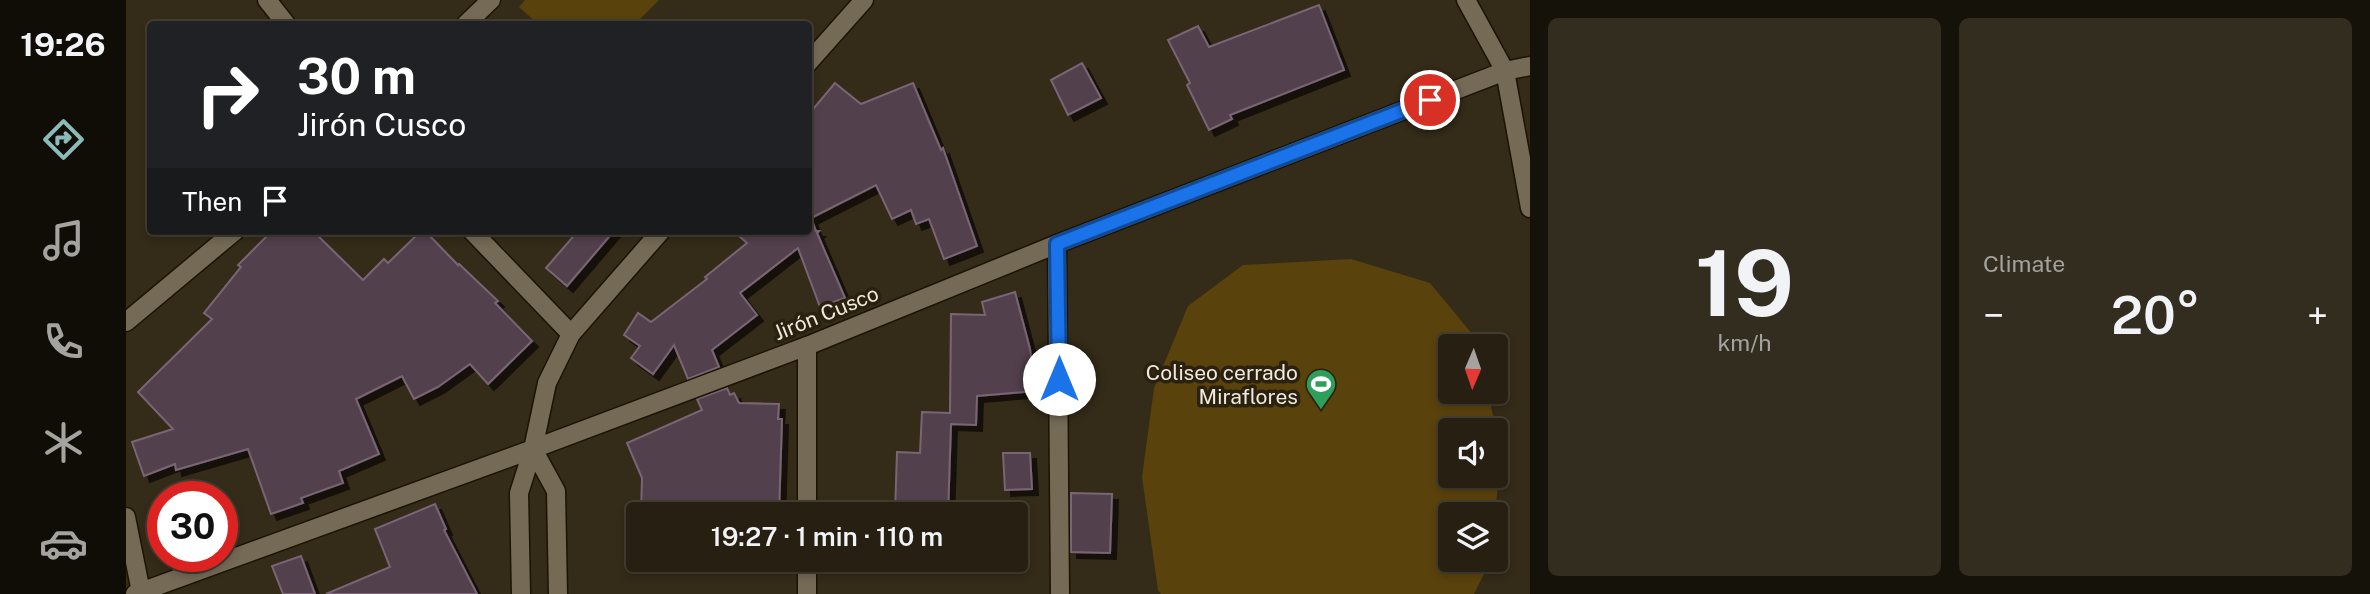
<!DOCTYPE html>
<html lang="en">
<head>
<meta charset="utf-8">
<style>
	:root { --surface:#272012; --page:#332d20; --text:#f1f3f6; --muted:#a4a39f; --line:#433e32; --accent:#8bbbb9 }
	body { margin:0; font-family:"Public Sans",sans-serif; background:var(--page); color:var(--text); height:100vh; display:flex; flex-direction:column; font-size:26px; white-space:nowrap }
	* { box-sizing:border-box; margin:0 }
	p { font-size:23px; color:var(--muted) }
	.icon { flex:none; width:38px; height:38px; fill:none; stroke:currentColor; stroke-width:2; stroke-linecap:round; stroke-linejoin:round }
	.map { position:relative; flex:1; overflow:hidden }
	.drawer { display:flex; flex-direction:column; gap:18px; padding:18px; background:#15120a; width:840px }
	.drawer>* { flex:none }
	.banner { position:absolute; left:21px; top:21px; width:665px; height:214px; border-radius:7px; box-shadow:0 4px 10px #0003,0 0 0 2px var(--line); background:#202124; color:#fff; overflow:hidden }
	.needle { width:46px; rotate:182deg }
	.tools { position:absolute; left:1312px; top:334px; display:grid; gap:14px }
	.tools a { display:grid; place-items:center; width:70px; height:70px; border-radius:7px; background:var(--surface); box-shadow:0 4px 10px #0003,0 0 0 2px var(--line); font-size:35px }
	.speed { position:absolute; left:21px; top:481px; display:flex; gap:14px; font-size:35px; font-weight:700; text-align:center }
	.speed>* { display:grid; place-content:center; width:91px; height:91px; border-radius:50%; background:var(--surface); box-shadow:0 4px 10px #0003,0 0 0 2px var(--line); line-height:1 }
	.speed .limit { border:10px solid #d22; background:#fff; color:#111 }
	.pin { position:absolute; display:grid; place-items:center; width:60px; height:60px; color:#fff; margin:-30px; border:4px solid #fff; border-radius:50%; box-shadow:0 2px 7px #0007 }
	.me { position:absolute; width:77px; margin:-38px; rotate:0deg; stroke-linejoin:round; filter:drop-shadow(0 0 5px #0008) }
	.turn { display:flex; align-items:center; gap:24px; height:147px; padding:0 35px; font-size:32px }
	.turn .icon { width:91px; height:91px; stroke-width:2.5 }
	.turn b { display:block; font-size:49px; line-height:60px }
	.then { display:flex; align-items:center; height:66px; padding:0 35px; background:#0003; gap:14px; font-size:26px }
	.big { font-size:52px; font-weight:600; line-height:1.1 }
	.drawer .widget { flex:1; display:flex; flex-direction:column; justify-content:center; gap:10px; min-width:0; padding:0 24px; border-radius:10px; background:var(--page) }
	.drawer .dial { align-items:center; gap:0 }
	.dial b { font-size:91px; line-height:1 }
	.heat { display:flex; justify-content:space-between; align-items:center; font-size:38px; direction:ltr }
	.drawer .tiles { flex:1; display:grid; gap:18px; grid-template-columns:repeat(2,1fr) }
	.trip { position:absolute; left:500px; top:502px; width:402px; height:70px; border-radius:7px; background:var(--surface); box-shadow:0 4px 10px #0003,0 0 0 2px var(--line); font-weight:600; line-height:70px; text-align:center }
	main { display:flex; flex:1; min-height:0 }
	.dock { display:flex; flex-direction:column; width:126px; justify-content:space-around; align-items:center; background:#100d07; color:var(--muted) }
	.dock .icon { width:49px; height:49px }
	.dock .selected { color:var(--accent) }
	.dock b { font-size:32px; color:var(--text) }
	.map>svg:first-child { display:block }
</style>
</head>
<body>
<main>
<nav class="dock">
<b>19:26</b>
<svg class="icon selected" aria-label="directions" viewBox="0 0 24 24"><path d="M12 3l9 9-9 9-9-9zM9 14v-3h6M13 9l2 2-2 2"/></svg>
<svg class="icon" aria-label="music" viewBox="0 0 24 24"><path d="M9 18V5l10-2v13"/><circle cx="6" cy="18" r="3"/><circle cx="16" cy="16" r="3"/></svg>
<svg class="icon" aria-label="phone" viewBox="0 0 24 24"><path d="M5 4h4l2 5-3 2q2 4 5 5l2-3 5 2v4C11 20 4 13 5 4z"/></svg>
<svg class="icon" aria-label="climate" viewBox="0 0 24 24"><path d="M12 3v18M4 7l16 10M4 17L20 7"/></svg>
<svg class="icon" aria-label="car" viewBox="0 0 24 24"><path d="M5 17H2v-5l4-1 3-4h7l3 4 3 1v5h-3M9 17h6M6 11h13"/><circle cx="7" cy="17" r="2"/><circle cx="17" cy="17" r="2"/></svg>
</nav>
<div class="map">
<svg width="1404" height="594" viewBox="0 0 1404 594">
	<defs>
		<filter id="shadow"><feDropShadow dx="6" dy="6" stdDeviation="0" flood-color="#0009"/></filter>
	</defs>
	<rect width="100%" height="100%" fill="#342b18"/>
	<g fill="#5a420d">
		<polygon points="399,0 533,0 509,24 412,24 393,7"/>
		<polygon points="1225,259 1304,283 1352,341 1353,346 1325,346 1325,392 1362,392 1370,430 1325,430 1325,476 1370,476 1370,432 1375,456 1369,514 1325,514 1325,560 1365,560 1348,594 1035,594 1032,590 1016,477 1028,388 1062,306 1117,265"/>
	</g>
	<g fill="#52404e" stroke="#796574" stroke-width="2" filter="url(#shadow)">
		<polygon points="1193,5 1218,70 1104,115 1106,119 1083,130 1061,85 1064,83 1042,40 1072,26 1083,47"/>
		<polygon points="956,63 975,98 942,115 925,80"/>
		<polygon points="709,83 735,104 787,83 815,150 817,148 851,246 818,259 803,219 790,224 785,210 766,219 750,185 685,218 690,231 693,231 691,233 719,298 694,307 672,248 614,293 631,315 586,350 593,367 562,379 548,345 527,374 505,358 514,346 498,335 512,313 525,322 581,279 579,277 621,243 607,231 682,231 682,115"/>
		<polygon points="146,231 187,231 237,280 258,259 262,263 295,231 299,231 332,265 333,264 372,301 369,303 406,341 362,384 344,364 312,387 288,399 276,376 230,399 253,454 213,471 217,483 175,498 177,503 145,514 122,449 50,470 49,464 18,476 6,442 47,429 12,392 86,319 78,313 115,267 112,265"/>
		<polygon points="452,231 488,231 441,286 420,268"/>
		<polygon points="889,292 904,349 909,391 851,396 850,425 825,424 822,514 769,514 771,452 794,453 796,412 824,413 825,314 859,315 856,302"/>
		<polygon points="601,388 604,395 608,393 613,403 653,404 652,419 656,419 653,514 515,514 516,478 501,443 576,410 571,399"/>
		<polygon points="877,453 904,453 906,489 879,490"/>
		<polygon points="945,493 986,494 984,553 945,552"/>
		<polygon points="309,504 320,529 318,530 351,594 200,594 264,567 249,529"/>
		<polygon points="175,556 189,594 157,594 146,566"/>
	</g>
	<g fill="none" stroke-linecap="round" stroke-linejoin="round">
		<g stroke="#1c1303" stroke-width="21">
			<g id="minor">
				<polyline points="141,0 160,24"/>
				<polyline points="1340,0 1379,71 1404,208"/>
				<polyline points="340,24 365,0"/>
				<polyline points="682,63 738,0"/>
				<polyline points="346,231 445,334"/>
				<polyline points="931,244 934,594"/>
				<polyline points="0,322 109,231"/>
				<polyline points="681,346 681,514"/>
				<polyline points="407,449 430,491 432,594"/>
				<polyline points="0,517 15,592"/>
				<polyline points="681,560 681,594"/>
				<polyline points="9,594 407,449 681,346 931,244 1379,71 1404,66"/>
				<polyline points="395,594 393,493 407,449 421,383 445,334 535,231"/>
			</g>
		</g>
		<use href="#minor" stroke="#756a56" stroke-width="18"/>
	</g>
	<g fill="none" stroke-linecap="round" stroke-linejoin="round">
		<g stroke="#114b97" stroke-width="18">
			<polyline id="route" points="933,379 931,244 1304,100"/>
		</g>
		<use href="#route" stroke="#1a73e8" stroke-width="12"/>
	</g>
	<defs>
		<g id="stadium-pin" transform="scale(1.575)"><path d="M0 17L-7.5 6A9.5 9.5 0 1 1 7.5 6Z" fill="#2e9e5b" stroke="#2a210f"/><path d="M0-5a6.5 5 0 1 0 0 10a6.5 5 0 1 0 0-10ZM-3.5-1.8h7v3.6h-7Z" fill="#fff"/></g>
	</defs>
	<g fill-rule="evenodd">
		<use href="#stadium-pin" x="1195" y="384"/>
	</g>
	<g text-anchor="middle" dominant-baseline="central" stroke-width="7" stroke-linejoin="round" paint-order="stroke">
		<g font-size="21" fill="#efe9de" stroke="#2a210f">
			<text transform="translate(700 313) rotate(-22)">Jirón Cusco</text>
		</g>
		<g font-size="21" fill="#efe9de" stroke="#2a210f" text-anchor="end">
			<text x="1172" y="372">Coliseo cerrado<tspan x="1172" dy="24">Miraflores</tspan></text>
		</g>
	</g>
</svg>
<div class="tools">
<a><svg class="needle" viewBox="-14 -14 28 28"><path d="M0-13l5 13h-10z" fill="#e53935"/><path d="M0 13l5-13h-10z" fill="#a4a39f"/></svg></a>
<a><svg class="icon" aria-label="sound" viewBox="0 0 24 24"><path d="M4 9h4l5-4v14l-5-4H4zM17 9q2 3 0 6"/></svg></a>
<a><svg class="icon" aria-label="layers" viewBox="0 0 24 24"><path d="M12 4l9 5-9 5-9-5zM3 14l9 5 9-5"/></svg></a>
</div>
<div class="speed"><div class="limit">30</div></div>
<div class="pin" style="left:1304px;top:100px;background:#d93025"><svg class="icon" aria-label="arrive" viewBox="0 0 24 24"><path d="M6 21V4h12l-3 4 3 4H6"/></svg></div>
<svg class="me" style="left:933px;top:379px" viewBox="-20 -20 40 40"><circle r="19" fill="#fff"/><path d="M0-13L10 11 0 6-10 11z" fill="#1a73e8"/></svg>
<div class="trip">19:27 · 1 min · 110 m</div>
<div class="banner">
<div class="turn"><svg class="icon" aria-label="right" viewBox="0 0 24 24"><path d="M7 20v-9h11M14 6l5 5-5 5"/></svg><div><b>30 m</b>Jirón Cusco</div></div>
<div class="then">Then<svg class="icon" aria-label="arrive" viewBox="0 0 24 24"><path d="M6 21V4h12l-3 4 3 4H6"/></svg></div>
</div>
</div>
<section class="drawer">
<div class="tiles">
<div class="widget dial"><b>19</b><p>km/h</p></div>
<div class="widget"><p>Climate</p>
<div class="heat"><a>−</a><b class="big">20°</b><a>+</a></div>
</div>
</div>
</section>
</main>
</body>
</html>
